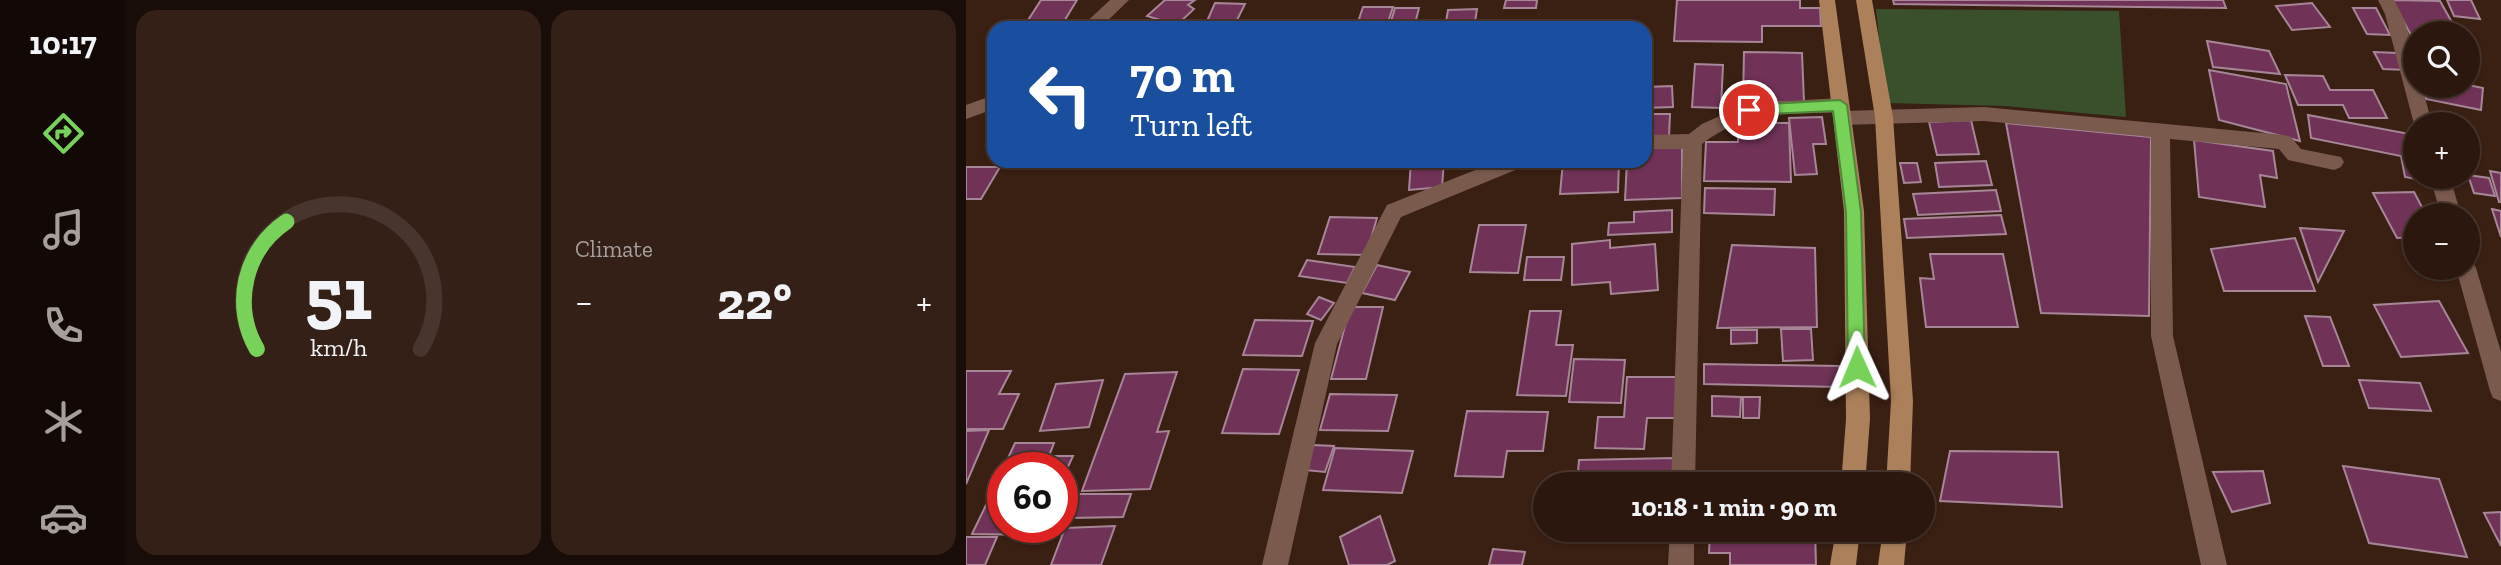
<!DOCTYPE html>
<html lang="en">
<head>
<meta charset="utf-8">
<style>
	:root { --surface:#2c170e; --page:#342017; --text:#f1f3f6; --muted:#a69f9e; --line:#48362e; --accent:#78d158 }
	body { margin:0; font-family:"Zilla Slab",serif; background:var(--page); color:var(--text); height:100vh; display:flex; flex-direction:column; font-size:26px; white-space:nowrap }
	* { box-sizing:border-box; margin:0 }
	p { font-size:23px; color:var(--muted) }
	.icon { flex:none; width:38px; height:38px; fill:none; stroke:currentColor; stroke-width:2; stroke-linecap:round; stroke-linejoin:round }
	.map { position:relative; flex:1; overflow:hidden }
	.panel { display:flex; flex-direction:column; gap:10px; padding:10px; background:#180d08; width:840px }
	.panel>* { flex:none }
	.guide { position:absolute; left:21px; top:21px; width:665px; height:147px; border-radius:21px; box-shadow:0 2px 5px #0004,0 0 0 2px var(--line); background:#1a4fa0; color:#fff; overflow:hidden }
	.buttons { position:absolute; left:1437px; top:21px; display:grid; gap:14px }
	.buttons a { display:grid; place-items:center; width:77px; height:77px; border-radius:50%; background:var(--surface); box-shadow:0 2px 5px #0004,0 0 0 2px var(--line); font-size:35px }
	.speed { position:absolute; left:21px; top:452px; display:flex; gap:14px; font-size:35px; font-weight:700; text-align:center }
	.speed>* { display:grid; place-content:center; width:91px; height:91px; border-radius:50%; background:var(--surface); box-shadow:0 2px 5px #0004,0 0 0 2px var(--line); line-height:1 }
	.speed .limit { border:10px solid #d22; background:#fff; color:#111 }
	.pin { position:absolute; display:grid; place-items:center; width:60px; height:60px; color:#fff; margin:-30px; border:4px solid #fff; border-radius:50%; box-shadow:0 2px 7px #0007 }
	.me { position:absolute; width:77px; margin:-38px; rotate:359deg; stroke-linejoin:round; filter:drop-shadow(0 0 5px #0008) }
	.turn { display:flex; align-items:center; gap:24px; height:147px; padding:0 28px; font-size:32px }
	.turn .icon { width:91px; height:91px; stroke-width:2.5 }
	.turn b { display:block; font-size:49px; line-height:60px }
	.big { font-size:52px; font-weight:700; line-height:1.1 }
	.panel .widget { flex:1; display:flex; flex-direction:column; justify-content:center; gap:10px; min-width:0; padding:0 24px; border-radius:21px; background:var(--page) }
	.panel .dial { align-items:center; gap:0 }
	.dial svg { height:182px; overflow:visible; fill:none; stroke:var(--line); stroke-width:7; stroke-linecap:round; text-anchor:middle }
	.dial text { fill:var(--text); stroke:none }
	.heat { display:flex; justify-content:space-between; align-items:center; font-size:38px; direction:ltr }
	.panel .tiles { flex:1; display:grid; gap:10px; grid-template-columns:repeat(2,1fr) }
	.trip { position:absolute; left:567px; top:472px; width:402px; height:70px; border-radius:35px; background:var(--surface); box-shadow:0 2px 5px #0004,0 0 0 2px var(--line); font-weight:700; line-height:70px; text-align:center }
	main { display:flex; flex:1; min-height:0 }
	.tab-bar { display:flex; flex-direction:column; width:126px; justify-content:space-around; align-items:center; background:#120906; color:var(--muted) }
	.tab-bar .icon { width:49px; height:49px }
	.tab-bar .active { color:var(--accent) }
	.tab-bar b { font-size:32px; color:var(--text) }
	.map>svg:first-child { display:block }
</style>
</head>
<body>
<main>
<nav class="tab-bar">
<b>10:17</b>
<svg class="icon active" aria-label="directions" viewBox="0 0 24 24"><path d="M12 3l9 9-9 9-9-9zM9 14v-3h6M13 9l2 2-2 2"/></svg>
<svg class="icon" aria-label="music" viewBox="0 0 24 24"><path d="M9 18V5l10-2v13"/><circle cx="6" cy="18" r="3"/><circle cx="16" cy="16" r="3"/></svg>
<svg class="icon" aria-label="phone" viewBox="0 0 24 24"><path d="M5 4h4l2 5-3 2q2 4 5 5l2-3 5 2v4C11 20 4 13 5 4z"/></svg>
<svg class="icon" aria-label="climate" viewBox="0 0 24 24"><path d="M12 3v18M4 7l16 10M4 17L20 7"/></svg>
<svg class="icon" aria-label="car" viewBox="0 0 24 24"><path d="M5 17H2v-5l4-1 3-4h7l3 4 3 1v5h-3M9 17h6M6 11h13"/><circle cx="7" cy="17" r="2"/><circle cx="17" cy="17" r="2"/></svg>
</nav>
<section class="panel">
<div class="tiles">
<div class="widget dial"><svg viewBox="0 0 100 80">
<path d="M14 69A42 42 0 1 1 86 69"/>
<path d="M14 69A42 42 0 0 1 27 13" stroke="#78d158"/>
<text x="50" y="56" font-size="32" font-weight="700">51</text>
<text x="50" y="72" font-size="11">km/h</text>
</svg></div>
<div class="widget"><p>Climate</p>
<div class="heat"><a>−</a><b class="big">22°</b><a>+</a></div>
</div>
</div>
</section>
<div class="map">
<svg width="1535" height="565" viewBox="0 0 1535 565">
	<rect width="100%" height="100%" fill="#3a1f13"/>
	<polygon fill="#3a4f2c" points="910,9 1153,11 1160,117 1039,106 920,103"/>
	<g fill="#703257" stroke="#a68697" stroke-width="2">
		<polygon points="75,0 111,0 94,28 57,28"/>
		<polygon points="199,0 229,0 222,5 228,9 211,25 181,16"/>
		<polygon points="540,0 571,0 570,8 538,8"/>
		<polygon points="711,0 834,0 834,8 854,8 855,26 796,26 796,42 708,41"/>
		<polygon points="927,0 1257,0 1260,8 928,4"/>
		<polygon points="1426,0 1474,1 1492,33 1449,33 1449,37 1446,37"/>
		<polygon points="1481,0 1505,0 1514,19 1488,16"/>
		<polygon points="249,3 279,4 267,28 238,28"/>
		<polygon points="1346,3 1364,27 1326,30 1310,6"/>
		<polygon points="397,7 427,7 420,28 390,28"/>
		<polygon points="429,8 453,8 448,28 423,28"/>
		<polygon points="1387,8 1410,8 1424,35 1401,34"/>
		<polygon points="511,9 508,28 479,28 482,10"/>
		<polygon points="1241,41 1303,51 1314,74 1247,67"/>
		<polygon points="778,52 836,53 838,102 777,102"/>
		<polygon points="1408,52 1431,53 1440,70 1417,69"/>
		<polygon points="729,64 757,65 755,108 726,107"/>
		<polygon points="1243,70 1320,84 1334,141 1253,120"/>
		<polygon points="1319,75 1357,76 1364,90 1407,90 1421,118 1383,118 1377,105 1332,105"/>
		<polygon points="1502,85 1517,88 1515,110 1460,99 1459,86"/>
		<polygon points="706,86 707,107 679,108 679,87"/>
		<polygon points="679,114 704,114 703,137 679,137"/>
		<polygon points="1342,115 1449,135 1449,177 1464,177 1465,182 1439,177 1435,156 1345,138"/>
		<polygon points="856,117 860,144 847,144 851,174 829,175 823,118"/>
		<polygon points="1005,120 1013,154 971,155 963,122"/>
		<polygon points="772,123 823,123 825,182 738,181 740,142 772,142"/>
		<polygon points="1040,123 1185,137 1183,316 1075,313"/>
		<polygon points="1228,140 1307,151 1311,178 1294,175 1299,207 1233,197"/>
		<polygon points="716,143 716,198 659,200 661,161 679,161 679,144"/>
		<polygon points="445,161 478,161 476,187 443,190"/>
		<polygon points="597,161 653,161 652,192 594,194"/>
		<polygon points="1020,161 1026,185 973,187 969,163"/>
		<polygon points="934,163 951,163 955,182 938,183"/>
		<polygon points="0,167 34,167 15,199 0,199"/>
		<polygon points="1524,171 1535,173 1535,202 1533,202"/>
		<polygon points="1502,175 1523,178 1529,196 1508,193"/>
		<polygon points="739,188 809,189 808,215 738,213"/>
		<polygon points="1030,190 1035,211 952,215 947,194"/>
		<polygon points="1448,192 1459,213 1469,212 1471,215 1449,215 1449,237 1431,238 1407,193"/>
		<polygon points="1526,209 1535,211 1535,237"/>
		<polygon points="706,210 706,232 642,235 643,223 668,222 668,212"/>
		<polygon points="1035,215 1040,234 941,238 938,219"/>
		<polygon points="364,217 411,218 400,255 352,254"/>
		<polygon points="513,225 560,225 552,273 504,272"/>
		<polygon points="1334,228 1378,231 1352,282"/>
		<polygon points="1329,238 1349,291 1258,291 1245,249"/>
		<polygon points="644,240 644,248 689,244 692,290 645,294 644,282 606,285 606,244"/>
		<polygon points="766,245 849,248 851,327 751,328"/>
		<polygon points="964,254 1037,254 1052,327 960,327 954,278 968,279"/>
		<polygon points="561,257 598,257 595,280 558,280"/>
		<polygon points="341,260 389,267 381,283 333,276"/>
		<polygon points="411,265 444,272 429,300 396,293"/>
		<polygon points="353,297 368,303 355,320 341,314"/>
		<polygon points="1473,301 1502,353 1435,357 1408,305"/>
		<polygon points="384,307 417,307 400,379 365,379"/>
		<polygon points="564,311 595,311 590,345 607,345 600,396 551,395"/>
		<polygon points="1339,316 1364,317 1383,366 1357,366"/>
		<polygon points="289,320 347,321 336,356 277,355"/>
		<polygon points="815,329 845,329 847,360 817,361"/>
		<polygon points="765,330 791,330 791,343 765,344"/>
		<polygon points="608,359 659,360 655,403 603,402"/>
		<polygon points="738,364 873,366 874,387 738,384"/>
		<polygon points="277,369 333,370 313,434 256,433"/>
		<polygon points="0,371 45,371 33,394 53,394 37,429 0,429"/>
		<polygon points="211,372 191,432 203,431 184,489 116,491 159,374"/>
		<polygon points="661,377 712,377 710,418 681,418 678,449 629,448 632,417 658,417"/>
		<polygon points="137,380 123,427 74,431 90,384"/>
		<polygon points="1393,380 1454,383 1465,411 1403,408"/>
		<polygon points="364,394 431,395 422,431 354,430"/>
		<polygon points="746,396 775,397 774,417 746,416"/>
		<polygon points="777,397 794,397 793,418 777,418"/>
		<polygon points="501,411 582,412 577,451 541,451 537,477 489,476"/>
		<polygon points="23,430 0,484 0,431"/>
		<polygon points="49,443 88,443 83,456 107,456 96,480 96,467 38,467"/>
		<polygon points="347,445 368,446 359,472 338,470"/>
		<polygon points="369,448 447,451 436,493 357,490"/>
		<polygon points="984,451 1092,452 1096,507 974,501"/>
		<polygon points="707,458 707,485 611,483 613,460"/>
		<polygon points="1377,466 1473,479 1501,557 1403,543"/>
		<polygon points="37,470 37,527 76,527 72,535 6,534"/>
		<polygon points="1297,471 1304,503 1266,512 1247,472"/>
		<polygon points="113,494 165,494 157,517 104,518"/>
		<polygon points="1535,512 1535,546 1518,513"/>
		<polygon points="414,516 429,561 421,565 383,565 374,537"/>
		<polygon points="149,526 135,565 85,565 99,528"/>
		<polygon points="744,530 849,530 850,565 764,565 764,553 743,553"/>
		<polygon points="0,537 31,537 19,565 0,565"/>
		<polygon points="527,549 559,552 556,565 523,565"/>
	</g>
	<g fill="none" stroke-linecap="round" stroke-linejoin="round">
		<g fill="#7a5a4d" fill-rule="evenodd">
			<polygon points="144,0 163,0 134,28 114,28"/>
			<path d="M1412 0H1428C1444 26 1449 56 1449 86H1456L1466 124H1448L1419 14Z"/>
			<polygon points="28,95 28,109 0,119 0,105"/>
			<path d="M874 98 883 105 877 111 1018 107 1318 135 1325 137 1335 149 1375 157 1378 162 1375 167 1368 170 1322 160 1313 149 1204 139 1207 336 1261 565H1235L1185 336V137L1018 121 876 125 867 118 873 112C819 115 782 109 736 144L729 485H705L717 149H679V135L723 134 736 124 783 103Z"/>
			<polygon points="532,161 562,161 559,166 435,217 371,344 322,565 296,565 349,343 421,205"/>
			<polygon points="1464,177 1484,177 1495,215 1475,215"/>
			<polygon points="1502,260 1507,262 1510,268 1535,352 1535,401 1527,398 1524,391 1490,268 1502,268"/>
			<polygon points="704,530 728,530 728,565 702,565"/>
		</g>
		<g fill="#ab805a" fill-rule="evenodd">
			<polygon points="853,0 869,0 898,211 904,419 899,485 875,485 880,419 878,211"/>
			<polygon points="890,0 906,0 927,117 947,401 944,485 920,485 925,401 909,117"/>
			<polygon points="870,530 894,530 890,565 864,565"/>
			<polygon points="917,530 941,530 938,565 912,565"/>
		</g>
	</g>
	<polygon fill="#78d158" stroke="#4e8839" stroke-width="2" points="874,100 881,105 895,212 899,367 891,375 882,367 880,212 867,111 783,115 776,110 783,105"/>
</svg>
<div class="buttons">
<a><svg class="icon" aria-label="search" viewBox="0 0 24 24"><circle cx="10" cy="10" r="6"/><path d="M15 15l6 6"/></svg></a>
<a>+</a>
<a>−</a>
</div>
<div class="speed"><div class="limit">60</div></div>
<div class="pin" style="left:783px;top:110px;background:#d93025"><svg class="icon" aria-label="arrive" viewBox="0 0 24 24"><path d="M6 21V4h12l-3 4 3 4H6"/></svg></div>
<svg class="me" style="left:891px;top:367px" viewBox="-20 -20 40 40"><path d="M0-17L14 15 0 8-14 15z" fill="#78d158" stroke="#fff" stroke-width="4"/></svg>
<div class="trip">10:18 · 1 min · 90 m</div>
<div class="guide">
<div class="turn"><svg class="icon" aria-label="left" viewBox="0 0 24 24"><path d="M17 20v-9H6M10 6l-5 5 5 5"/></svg><div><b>70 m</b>Turn left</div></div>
</div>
</div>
</main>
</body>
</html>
